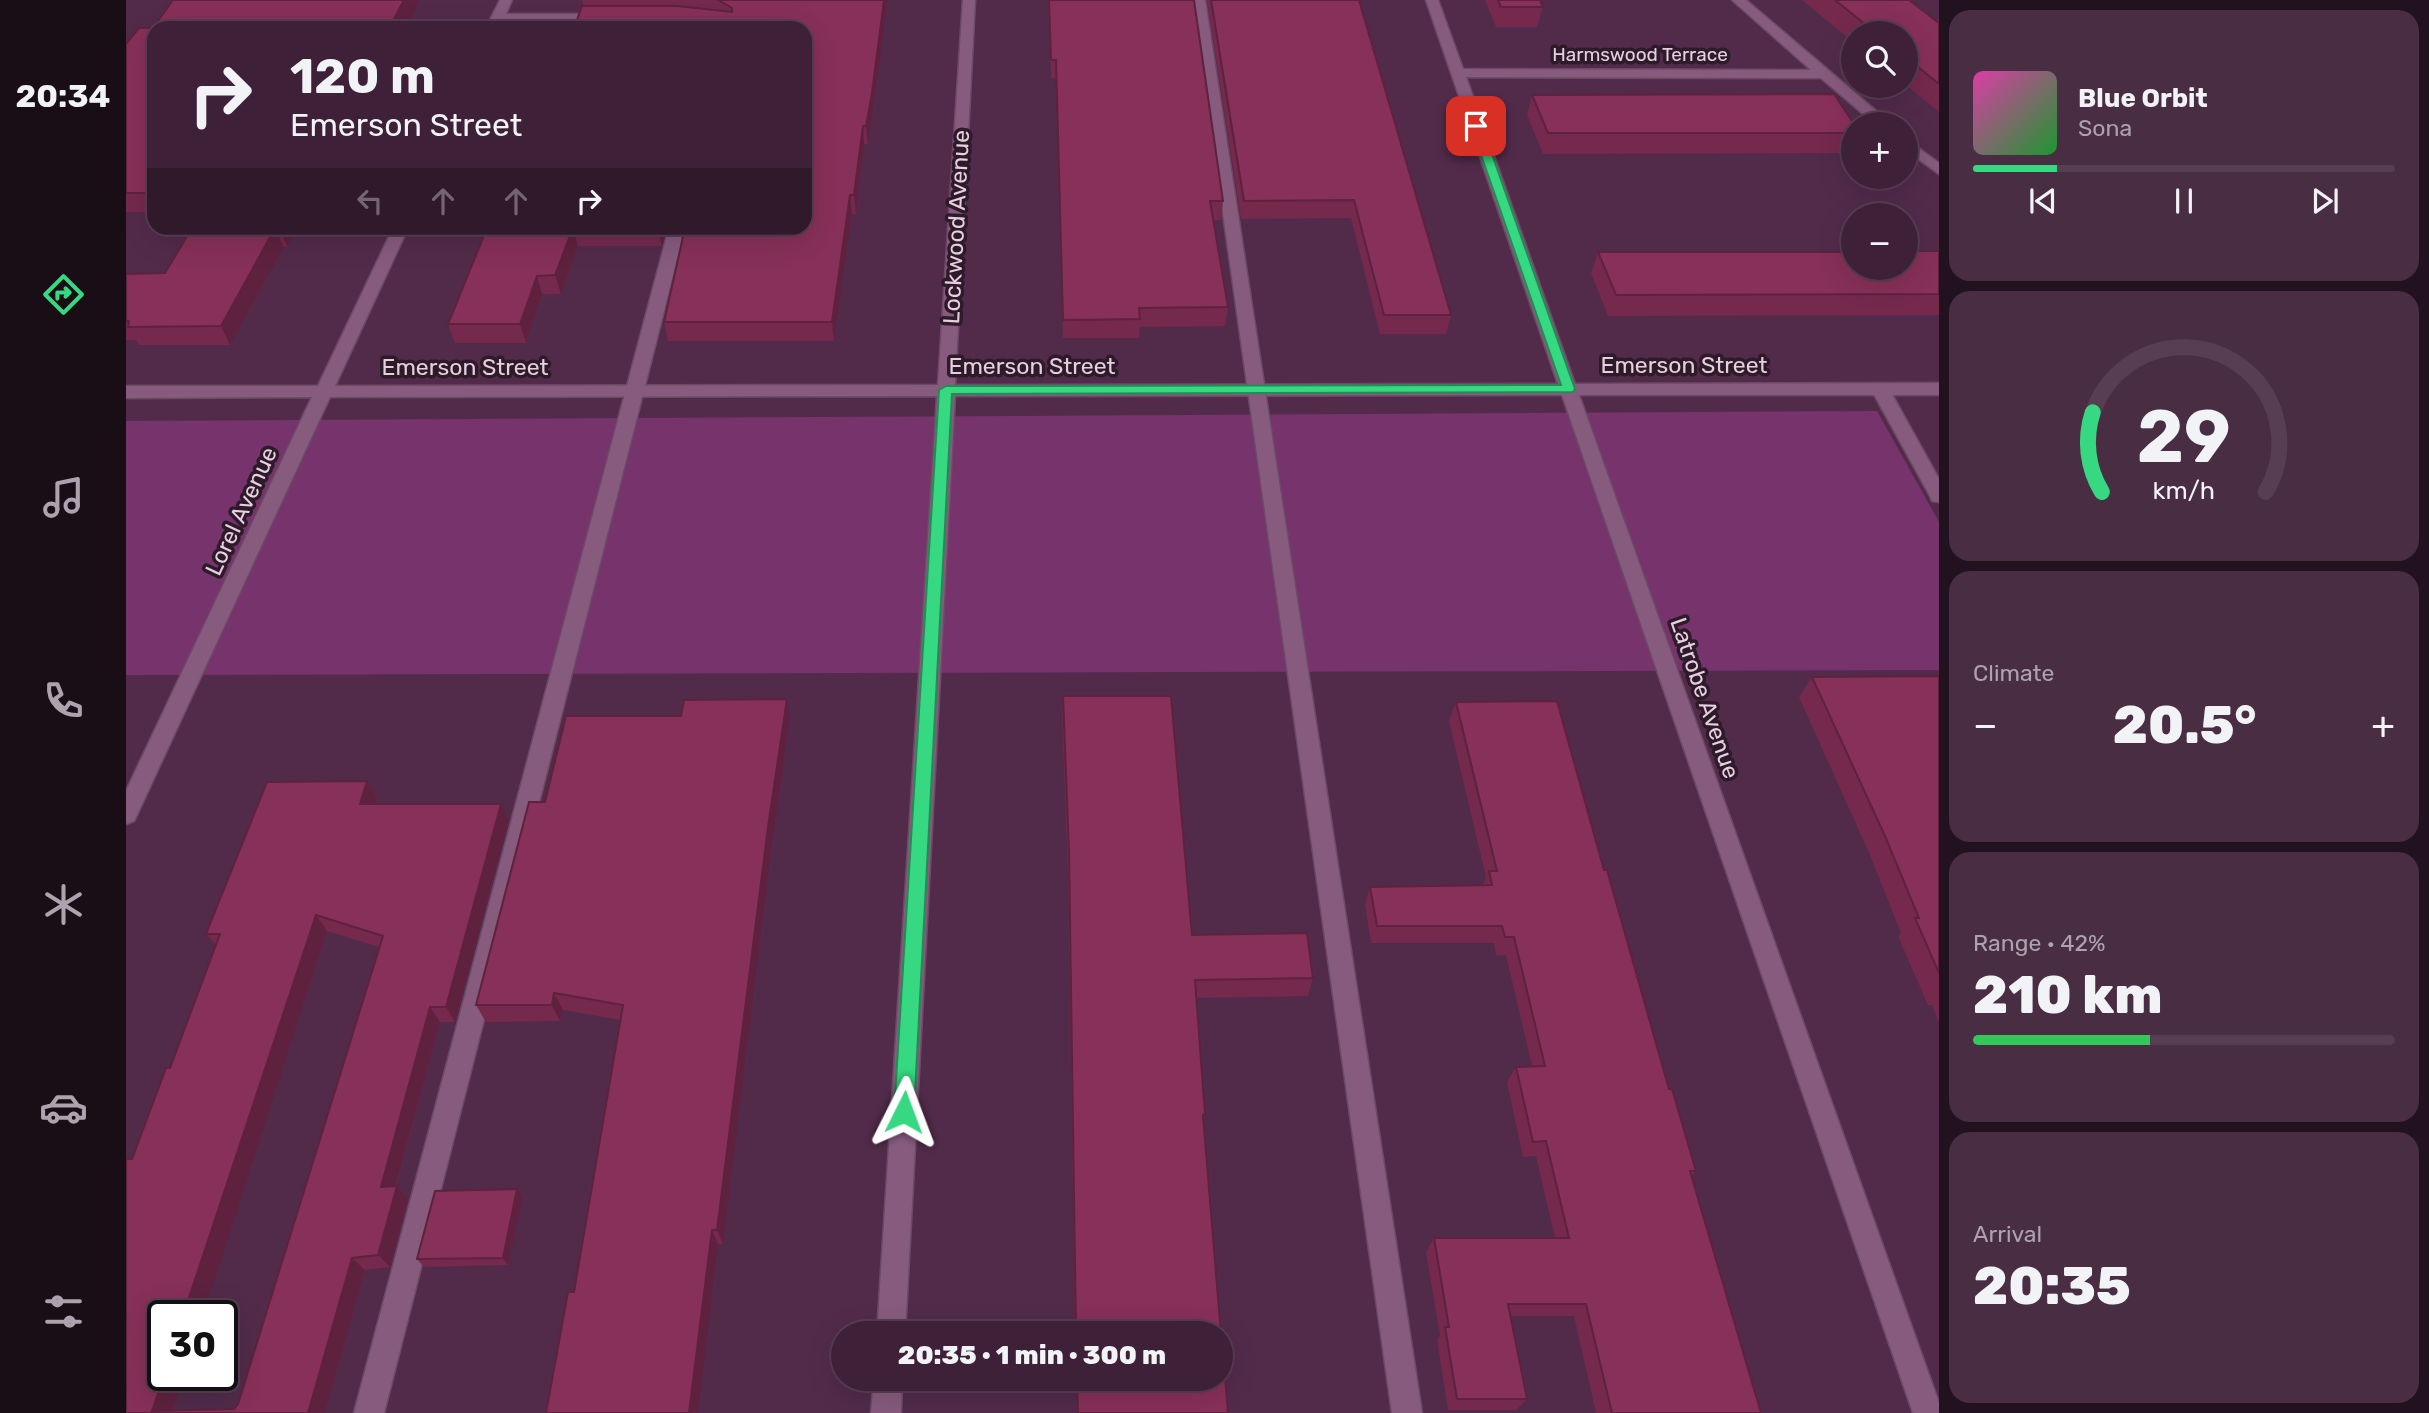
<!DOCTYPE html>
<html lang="en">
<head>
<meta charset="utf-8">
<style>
	:root { --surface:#3e2038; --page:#492d43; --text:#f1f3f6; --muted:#ada3ae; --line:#573e53; --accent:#36d881 }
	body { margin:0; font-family:Rubik,sans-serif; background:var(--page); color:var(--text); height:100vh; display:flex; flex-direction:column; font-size:26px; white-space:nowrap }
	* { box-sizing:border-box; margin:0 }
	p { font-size:23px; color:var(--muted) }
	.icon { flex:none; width:38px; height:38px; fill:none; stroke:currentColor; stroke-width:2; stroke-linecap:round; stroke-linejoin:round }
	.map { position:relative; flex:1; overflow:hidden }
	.side { display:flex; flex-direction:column; gap:10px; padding:10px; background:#22121f; width:490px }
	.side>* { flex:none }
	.top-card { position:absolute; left:21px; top:21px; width:665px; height:214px; border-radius:21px; box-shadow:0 7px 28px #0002,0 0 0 2px var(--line); background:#3e2038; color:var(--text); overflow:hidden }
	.fabs { position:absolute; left:1715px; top:21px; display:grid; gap:14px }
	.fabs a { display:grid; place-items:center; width:77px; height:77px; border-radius:50%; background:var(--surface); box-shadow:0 7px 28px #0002,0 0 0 2px var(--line); font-size:35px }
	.speed { position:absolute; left:21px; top:1300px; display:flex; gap:14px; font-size:35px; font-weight:700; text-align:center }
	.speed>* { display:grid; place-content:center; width:91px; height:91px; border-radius:50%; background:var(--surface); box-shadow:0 7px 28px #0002,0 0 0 2px var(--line); line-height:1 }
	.speed .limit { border:4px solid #111; border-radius:10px; background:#fff; color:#111 }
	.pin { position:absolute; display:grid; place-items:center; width:60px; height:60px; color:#fff; margin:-30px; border-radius:14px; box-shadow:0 4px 10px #0006 }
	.me { position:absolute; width:77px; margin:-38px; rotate:3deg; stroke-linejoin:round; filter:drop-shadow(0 0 5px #0008) }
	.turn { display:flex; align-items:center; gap:24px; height:147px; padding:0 28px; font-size:32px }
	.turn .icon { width:91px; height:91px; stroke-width:2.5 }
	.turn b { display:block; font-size:49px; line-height:60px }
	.lanes { display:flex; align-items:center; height:66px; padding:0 28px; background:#0003; justify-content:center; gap:35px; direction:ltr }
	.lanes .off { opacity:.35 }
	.big { font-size:52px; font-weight:800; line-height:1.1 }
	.side .card { flex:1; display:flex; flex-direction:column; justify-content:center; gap:10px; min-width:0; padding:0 24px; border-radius:21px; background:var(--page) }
	.side .dial { align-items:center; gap:0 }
	.dial svg { height:182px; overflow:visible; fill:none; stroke:var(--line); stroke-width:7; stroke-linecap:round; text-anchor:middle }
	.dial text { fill:var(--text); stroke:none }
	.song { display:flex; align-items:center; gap:21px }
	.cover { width:84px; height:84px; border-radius:10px; background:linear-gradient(135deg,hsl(320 70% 55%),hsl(130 70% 35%)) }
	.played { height:7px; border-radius:4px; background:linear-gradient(90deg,var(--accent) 20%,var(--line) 20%) }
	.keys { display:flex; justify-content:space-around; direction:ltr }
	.heat { display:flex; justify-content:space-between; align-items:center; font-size:38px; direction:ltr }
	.charge { height:10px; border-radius:5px; background:linear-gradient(90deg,#34c759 42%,var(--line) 0) }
	.trip { position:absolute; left:705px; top:1321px; width:402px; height:70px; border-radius:35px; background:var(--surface); box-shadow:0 7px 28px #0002,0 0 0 2px var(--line); font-weight:800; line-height:70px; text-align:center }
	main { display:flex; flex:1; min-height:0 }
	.tab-bar { display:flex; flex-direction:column; width:126px; justify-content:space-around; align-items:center; background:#190d16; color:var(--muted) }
	.tab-bar .icon { width:49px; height:49px }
	.tab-bar .selected { color:var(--accent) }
	.tab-bar b { font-size:32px; color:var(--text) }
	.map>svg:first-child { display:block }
</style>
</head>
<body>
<main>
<nav class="tab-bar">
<b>20:34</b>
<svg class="icon selected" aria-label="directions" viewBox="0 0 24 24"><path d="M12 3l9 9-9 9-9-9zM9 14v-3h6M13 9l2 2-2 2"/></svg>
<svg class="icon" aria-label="music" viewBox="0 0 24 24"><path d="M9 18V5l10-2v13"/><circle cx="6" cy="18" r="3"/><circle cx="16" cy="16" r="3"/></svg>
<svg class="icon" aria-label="phone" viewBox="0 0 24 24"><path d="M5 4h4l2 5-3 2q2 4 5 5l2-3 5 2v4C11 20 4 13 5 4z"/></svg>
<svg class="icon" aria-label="climate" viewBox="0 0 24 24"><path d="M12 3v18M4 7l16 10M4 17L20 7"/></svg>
<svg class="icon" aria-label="car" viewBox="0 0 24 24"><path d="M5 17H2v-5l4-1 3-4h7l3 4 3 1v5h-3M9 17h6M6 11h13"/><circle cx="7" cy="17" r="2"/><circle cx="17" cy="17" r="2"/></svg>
<svg class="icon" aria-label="filters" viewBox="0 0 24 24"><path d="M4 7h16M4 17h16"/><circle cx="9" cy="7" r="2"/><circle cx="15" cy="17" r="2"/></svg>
</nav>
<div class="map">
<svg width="1813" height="1413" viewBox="0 0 1813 1413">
	<rect width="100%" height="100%" fill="#522b4b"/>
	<polygon fill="#77336c" points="1751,411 1813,522 1813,670 0,675 0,421"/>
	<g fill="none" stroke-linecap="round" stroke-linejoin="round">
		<g stroke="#6c4a66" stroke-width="3">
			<g id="service">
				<polygon points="1067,0 1079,0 1296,1413 1266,1413"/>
				<polygon points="372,14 478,14 485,18 478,22 367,21 367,15"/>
				<polygon points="543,228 559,228 258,1413 228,1413"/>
				<polygon points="1754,383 1763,389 1813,479 1813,502 1806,501 1804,496 1745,389"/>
			</g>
		</g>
		<g stroke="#6c4a66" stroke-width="3">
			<g id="minor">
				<polygon points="374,0 386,0 374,28 360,28"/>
				<polygon points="837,0 849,0 829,385 1432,384 1300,0 1312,0 1337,69 1685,70 1606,0 1620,0 1762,121 1764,124 1749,124 1695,78 1340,77 1449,384 1813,383 1813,395 1453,395 1813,1403 1813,1413 1787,1413 1436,395 829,396 779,1334 751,1334 811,396 204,397 11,815 8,821 0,824 0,791 186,397 0,398 0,386 192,386 267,228 282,228 209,386 812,385"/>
				<polygon points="1780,139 1813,163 1813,174 1780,150"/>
				<polygon points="748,1379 776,1379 775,1413 745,1413"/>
			</g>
		</g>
		<use href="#service" fill="#875b7e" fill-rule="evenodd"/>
		<use href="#minor" fill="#875b7e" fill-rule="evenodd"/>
	</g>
	<g fill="#74294d" fill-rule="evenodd">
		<polygon points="47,0 294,0 279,28 28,28 28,212 0,212 0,44 13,28 27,28"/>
		<polygon points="456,0 762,0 747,111 742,144 738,144 730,214 726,214 708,341 542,341 538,322 556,241 553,228 679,228 464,5 457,5"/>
		<polygon points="923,0 1068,0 1097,201 1095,220 1087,220 1102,307 1099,326 1014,327 1013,338 937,338 930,78 925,78"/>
		<polygon points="1081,0 1233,0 1325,315 1320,334 1254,334 1225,218 1115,219"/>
		<polygon points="1359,0 1414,0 1417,7 1411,27 1370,27"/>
		<polygon points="1676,0 1783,0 1813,23 1813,112 1780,85 1780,33 1727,33 1727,42"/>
		<polygon points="1406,95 1727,124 1727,146 1724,153 1417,154 1401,115"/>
		<polygon points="66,228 171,228 161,247 158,247 104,345 13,345 10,340 0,340 0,274 39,273"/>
		<polygon points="361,228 541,228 536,246 452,246 435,294 416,294 400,343 329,343 322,324"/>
		<polygon points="1813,251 1813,315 1482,316 1465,273 1472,252"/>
		<polygon points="1686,677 1813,677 1813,1022 1806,1005 1802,1005 1772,936 1775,933 1744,855 1673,697"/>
		<polygon points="937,696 1066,935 1187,978 1182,996 1070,998 1079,1114 1077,1124 1095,1334 949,1334 942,871 936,716"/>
		<polygon points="1330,702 1478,870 1543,1089 1570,1171 1565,1177 1635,1413 1470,1413 1448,1316 1384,1316 1401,1399 1390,1410 1322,1410 1311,1340 1314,1335 1300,1252 1308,1238 1429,1238 1410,1156 1397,1157 1381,1082 1390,1067 1406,1066 1380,955 1370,955 1368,943 1245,943 1239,905 1244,887 1357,885 1360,877 1323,721"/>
		<polygon points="664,718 646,845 597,1244 592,1244 448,1292 495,1020 437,1010 434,1021 360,1022 350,1005 419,802"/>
		<path d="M241 781 251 798 249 804 383 820 329 1022H314L270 1186H271L282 1199 264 1267 239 1270 199 1413H0L6 1159 44 1068 90 945 80 934ZM201 931 253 947 112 1404 108 1409 46 1410Z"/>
		<polygon points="391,1189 397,1197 382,1265 298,1267 291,1259"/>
		<polygon points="950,1379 1096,1379 1102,1413 951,1413"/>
	</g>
	<g fill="#5e223e">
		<polygon points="278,0 294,0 279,28 263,28"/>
		<polygon points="758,0 762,0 747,111 742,144 740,126"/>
		<polygon points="737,126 738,144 730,214 728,195"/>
		<polygon points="724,195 726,214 708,341 706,322"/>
		<polygon points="149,228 158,247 104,345 95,326"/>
		<polygon points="153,228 171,228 161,247"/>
		<polygon points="447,228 452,246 435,294 429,275"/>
		<polygon points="531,228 541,228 536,246"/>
		<polygon points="411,276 416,294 400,343 394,324"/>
		<polygon points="661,699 664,718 646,845 597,1244 591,1230 642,827"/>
		<polygon points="241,781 251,798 243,820 234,804"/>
		<polygon points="375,804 383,820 329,1022 320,1007"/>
		<polygon points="190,915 201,931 77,1316 57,1316"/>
		<polygon points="428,993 437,1010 434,1021 426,1005"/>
		<polygon points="304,1007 314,1022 266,1199 255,1187"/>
		<polygon points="271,1186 282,1199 264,1267 252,1255"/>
		<polygon points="391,1189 397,1197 382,1265 377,1258"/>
		<polygon points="586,1230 592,1244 572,1413 563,1413"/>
		<polygon points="226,1258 239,1270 199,1413 182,1413"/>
		<polygon points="38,1376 58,1376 45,1413 26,1411"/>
	</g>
	<g fill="#873059" stroke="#5e223e" stroke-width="2" fill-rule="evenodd">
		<polygon points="47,0 278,0 263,28 28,28 28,193 0,193 0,44 13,28 27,28"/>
		<polygon points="592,0 758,0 746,93 740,126 737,126 728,195 724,195 706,322 538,322 559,228 679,228 679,28 448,28 456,6 551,6 606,12 606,8"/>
		<polygon points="923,0 1068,0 1097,201 1084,201 1102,307 1013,308 1014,319 937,320 930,60 925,60"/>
		<polygon points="1085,0 1233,0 1325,315 1258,315 1228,200 1118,201"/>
		<polygon points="1372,0 1414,0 1417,7 1375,7"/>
		<polygon points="1709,0 1783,0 1813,23 1813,84 1780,57 1780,33 1750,33"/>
		<polygon points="1708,94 1728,124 1727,133 1422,133 1406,95"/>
		<polygon points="66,228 153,228 149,228 95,326 2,327 3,321 0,321 0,274 39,273"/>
		<polygon points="361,228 447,228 429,275 411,276 394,324 322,324"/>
		<polygon points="1780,251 1813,251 1813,294 1490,295 1472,252 1727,252 1727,268 1780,268"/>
		<polygon points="1813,676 1813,973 1789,918 1793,918 1759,836 1686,677"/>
		<polygon points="937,696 1045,696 1066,935 1181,933 1187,978 1069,980 1079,1114 1077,1115 1095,1334 950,1334 943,852"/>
		<polygon points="661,699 642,827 591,1230 586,1230 563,1413 420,1413 442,1292 448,1292 497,1005 428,993 426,1005 350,1005 403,802 419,802 440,716 555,716 558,700"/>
		<polygon points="1431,701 1478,870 1481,870 1543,1089 1546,1089 1570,1171 1564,1171 1635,1413 1486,1413 1460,1304 1382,1304 1401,1399 1331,1399 1319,1327 1323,1327 1308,1238 1443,1238 1420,1141 1407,1142 1390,1067 1419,1066 1388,937 1379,937 1376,926 1251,926 1244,887 1366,885 1363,871 1371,871 1330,702"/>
		<path d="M241 781 234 804H375L320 1007H304L255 1187 271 1186 252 1255 226 1258 182 1413H0V1159H6L40 1068H44L94 934H80L141 782ZM190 915 257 936 112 1404 108 1409 26 1411 38 1376H37V1316H57Z"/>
		<polygon points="391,1189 377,1258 291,1259 309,1191"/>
		<polygon points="1096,1340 1102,1413 952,1413 951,1379 1096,1379"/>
	</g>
	<polygon fill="#36d881" stroke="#238c54" stroke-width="2" points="1350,123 1356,126 1449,389 1447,392 826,394 788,1112 785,1118 778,1121 771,1118 768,1112 813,390 820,386 1435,385 1345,126"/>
	<g text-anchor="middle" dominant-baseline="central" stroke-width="7" stroke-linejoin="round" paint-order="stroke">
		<g font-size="19" fill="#e7cee1" stroke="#2d1b2a">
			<text x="1514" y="54">Harmswood Terrace</text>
		</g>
		<g font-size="23" fill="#e7cee1" stroke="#2d1b2a">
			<text transform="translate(830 227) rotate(-87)">Lockwood Avenue</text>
			<text x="1558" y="365">Emerson Street</text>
			<text x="906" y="366">Emerson Street</text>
			<text x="339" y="367">Emerson Street</text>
			<text transform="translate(115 511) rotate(-65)">Lorel Avenue</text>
			<text transform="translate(1579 698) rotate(71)">Latrobe Avenue</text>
		</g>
	</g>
</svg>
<div class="fabs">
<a><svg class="icon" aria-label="search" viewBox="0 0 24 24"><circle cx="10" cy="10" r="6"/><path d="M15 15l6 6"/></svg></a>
<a>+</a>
<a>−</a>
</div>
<div class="speed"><div class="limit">30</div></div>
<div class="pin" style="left:1350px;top:126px;background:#d93025"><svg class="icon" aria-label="arrive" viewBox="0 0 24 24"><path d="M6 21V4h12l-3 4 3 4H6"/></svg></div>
<svg class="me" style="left:778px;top:1112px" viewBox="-20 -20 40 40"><path d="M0-17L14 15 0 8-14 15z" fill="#36d881" stroke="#fff" stroke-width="4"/></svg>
<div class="trip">20:35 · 1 min · 300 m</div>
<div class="top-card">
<div class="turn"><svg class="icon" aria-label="right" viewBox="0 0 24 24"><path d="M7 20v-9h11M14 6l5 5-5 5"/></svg><div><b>120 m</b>Emerson Street</div></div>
<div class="lanes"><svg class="icon off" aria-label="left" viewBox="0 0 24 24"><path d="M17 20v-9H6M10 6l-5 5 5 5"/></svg><svg class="icon off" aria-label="ahead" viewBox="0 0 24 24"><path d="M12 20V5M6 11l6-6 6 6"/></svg><svg class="icon off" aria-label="ahead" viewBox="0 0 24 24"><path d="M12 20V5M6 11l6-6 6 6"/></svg><svg class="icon" aria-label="right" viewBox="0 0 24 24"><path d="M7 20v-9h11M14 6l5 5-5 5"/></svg></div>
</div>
</div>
<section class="side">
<div class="card">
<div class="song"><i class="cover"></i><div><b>Blue Orbit</b><p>Sona</p></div></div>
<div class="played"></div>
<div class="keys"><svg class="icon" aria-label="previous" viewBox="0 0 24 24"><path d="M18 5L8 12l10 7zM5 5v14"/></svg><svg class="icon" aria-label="pause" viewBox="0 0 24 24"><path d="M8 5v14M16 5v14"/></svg><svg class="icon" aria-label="next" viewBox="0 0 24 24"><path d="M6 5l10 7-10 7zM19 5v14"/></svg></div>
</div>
<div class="card dial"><svg viewBox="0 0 100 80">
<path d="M14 69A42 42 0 1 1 86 69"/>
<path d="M14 69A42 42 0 0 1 10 34" stroke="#36d881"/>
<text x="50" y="56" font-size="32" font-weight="700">29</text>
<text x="50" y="72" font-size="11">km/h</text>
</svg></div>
<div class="card"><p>Climate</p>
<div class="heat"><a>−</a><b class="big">20.5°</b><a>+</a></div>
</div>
<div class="card"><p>Range · 42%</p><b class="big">210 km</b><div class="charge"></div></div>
<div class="card"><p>Arrival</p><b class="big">20:35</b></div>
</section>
</main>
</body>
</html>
